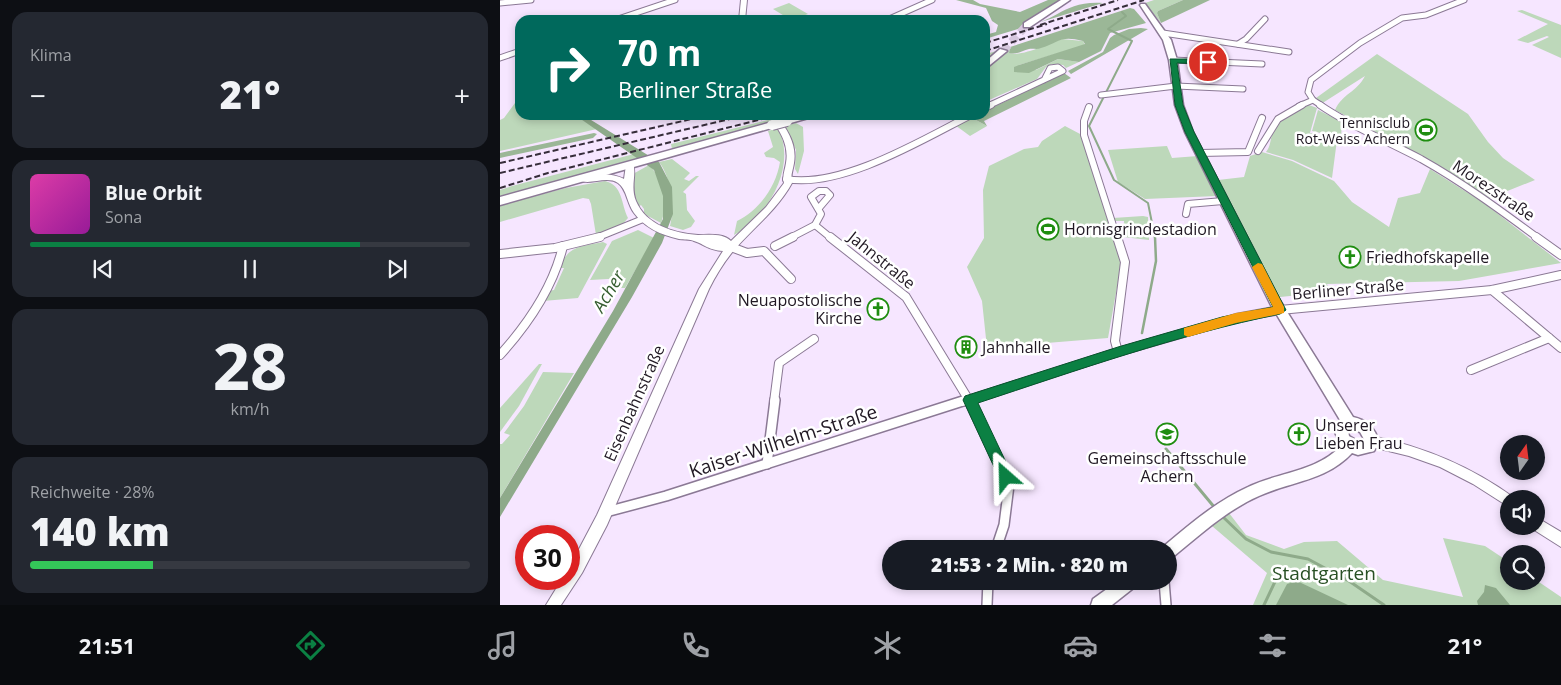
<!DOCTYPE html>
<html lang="de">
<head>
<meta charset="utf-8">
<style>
	:root { --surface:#171b24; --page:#242831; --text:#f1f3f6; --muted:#9ea1a6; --line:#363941; --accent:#0b8043 }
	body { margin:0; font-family:"Open Sans",sans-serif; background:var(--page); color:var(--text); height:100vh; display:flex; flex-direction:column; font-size:19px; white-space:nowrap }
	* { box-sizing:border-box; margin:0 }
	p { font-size:16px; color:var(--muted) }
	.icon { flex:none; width:28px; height:28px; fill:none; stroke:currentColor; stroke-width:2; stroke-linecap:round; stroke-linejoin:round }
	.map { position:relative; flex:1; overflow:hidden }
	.side { display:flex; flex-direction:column; gap:12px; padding:12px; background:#0d0f14; width:500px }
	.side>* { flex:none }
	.top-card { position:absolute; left:15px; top:15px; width:475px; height:105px; border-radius:15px; box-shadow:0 2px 8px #0003; background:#00695c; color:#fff; overflow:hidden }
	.needle { width:32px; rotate:14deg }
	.buttons { position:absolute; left:1000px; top:435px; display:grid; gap:10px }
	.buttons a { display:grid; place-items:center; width:45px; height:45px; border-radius:50%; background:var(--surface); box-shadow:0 2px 8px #0003; font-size:25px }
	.speed { position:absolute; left:15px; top:525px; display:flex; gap:10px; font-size:25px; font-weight:700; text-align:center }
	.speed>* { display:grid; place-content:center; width:65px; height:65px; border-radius:50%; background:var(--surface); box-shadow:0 2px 8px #0003; line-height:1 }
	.speed .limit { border:8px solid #d22; background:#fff; color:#111 }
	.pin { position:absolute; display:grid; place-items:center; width:42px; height:42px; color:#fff; margin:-21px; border:2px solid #fff; border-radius:50%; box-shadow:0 1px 5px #0007 }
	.me { position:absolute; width:55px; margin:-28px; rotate:335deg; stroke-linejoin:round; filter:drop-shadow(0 0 4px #0008) }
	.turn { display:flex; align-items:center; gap:18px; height:105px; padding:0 20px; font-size:22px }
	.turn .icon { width:65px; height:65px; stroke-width:2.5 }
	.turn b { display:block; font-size:35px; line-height:42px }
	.big { font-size:38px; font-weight:800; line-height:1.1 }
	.side .tile { flex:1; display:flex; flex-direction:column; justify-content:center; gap:8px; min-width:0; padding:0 18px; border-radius:15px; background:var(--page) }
	.side .dial { align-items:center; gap:0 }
	.dial b { font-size:65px; line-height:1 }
	.song { display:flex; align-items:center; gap:15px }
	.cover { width:60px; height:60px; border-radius:8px; background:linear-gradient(135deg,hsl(320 70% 55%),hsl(300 70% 35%)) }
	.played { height:5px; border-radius:2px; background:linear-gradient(90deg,var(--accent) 75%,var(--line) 75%) }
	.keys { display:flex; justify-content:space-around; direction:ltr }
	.heat { display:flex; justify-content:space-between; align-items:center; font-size:28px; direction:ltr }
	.charge { height:8px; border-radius:4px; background:linear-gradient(90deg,#34c759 28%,var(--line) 0) }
	.trip { position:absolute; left:382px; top:540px; width:295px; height:50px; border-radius:25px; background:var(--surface); box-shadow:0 2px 8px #0003; font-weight:800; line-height:50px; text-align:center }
	.tab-bar { display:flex; height:80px; justify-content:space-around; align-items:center; background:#090b0e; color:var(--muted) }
	.tab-bar .icon { width:35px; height:35px }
	.tab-bar .active { color:var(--accent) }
	.tab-bar b { font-size:22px; color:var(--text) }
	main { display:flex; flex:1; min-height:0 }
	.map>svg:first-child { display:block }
</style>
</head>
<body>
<main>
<section class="side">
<div class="tile"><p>Klima</p>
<div class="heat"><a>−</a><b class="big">21°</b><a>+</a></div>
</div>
<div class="tile">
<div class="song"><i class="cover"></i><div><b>Blue Orbit</b><p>Sona</p></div></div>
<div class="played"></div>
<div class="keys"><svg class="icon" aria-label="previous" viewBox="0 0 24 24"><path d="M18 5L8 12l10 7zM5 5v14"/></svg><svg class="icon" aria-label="pause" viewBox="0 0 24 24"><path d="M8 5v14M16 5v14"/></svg><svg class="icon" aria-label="next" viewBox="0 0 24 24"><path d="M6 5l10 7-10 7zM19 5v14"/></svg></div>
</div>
<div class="tile dial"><b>28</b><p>km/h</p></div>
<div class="tile"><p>Reichweite · 28%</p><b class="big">140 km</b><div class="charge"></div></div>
</section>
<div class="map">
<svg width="1061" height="605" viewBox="0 0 1061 605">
	<rect width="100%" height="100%" fill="#f6e6ff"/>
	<g fill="#bdd8ba">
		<polygon points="654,0 683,0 658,11 657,13 661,23 645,3"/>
		<polygon points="289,3 308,14 291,20 273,9"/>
		<polygon points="1022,10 1061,25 1061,58 1032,45 1049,37 1047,36 1028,43 1017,40 1048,24 1017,11"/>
		<path d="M562 39 583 41 585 45 519 65 536 70 558 59 579 62 566 68 563 65 552 64 546 67 537 79 489 100 485 98V69L507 51 497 52 485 62V57L488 56 486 54 510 47 509 53C523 57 549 43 562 39Z"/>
		<path d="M877 54 968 114 988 142 1003 158 1035 180 990 198 936 165 835 110C843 93 856 93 865 76L821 104 816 98Z"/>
		<polygon points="15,103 20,103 20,115 75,115 97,129 0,151 0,120 4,118"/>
		<path d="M809 105 817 108 810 133 837 140 832 178 793 160 766 152C771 146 770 139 773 132 779 119 795 109 809 105Z"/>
		<polygon points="818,110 842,122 841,138 812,131"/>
		<polygon points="272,119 273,122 263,125 172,149 171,144"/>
		<polygon points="467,120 476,120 487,126 470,136 455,125"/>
		<polygon points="296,123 303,127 304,151 298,174 295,169 296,150 285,126"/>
		<polygon points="565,126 582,135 622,259 608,338 487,348 482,301 467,267 484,238 483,190 489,166 524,149 538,147 542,141"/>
		<path d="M278 128C297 165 270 215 234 235L237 221C259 210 276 187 280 162L274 158 266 157 264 153 273 147 268 131Z"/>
		<polygon points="667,146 672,158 698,156 717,196 645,199 618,182 608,150"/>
		<polygon points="762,152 792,161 834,181 852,202 889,227 898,198 920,193 930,169 984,203 1061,263 959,281 827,284 830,292 780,297 718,180 744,177 750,156"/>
		<polygon points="134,154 140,158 0,199 0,190 12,186"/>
		<path d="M172 159 190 173 184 179 189 181 196 176H199L183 192 186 194 187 210 195 221 191 227 183 230 170 226C175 208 171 177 159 162Z"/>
		<path d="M149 165C163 178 168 206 161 223L144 214V209L141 205 138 207 132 189 133 174Z"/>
		<path d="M105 181C123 185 121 204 128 218L121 226 96 235 91 204 89 199 83 198 0 222V205L66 188Z"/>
		<polygon points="643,216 648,217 649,240 623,237 624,221 613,221 613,218"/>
		<polygon points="138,230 154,238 125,288 121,288 126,278 90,280 112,241"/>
		<path d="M103 242 107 244 78 298 43 301 48 291 54 290 64 268H59C69 245 80 247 103 242Z"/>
		<polygon points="39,364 42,364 19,406 0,432 0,408"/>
		<polygon points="43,372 74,373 0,498 0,444 2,444 10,435 4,433 24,406"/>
		<polygon points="729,513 746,535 784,549 804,542 837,541 883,580 963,597 943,538 985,546 1009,562 1009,581 1036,580 1061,597 1061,605 753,605 767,573 712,526"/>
	</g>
	<g fill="#9bb797">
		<path d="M456 0H473L480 4 520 12 548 0H561L523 25C554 25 562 0 603 3L485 39V35L496 32 498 25 492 21 486 8Z"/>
		<polygon points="683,0 710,0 661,23 657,13 658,11"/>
		<path d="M630 8 634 9 646 23 610 33 601 51 579 62 558 59 529 73 514 72V67L519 65 585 44 583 41C560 35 560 42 541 48 537 50 533 48 529 49 522 51 516 55 509 53L510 47Z"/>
		<polygon points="641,28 648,29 571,74 568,71 603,52 610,38 614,35 629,29"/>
		<polygon points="564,73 571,78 484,121 487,126 476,120 467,120 477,115 485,115 485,111"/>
		<polygon points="94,133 97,134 93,138 0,158 0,153"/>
	</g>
	<g fill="#8eaa8a">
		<polygon points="75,115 83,115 159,162 172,187 173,214 162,243 132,297 0,517 0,498 113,311 163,219 163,196 154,170"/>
		<polygon points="797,581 848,605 776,605 787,584"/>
		<polygon points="985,585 996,588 1010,605 978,605 977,601 984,592"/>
	</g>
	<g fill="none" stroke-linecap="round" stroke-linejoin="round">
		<polyline stroke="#8eaa8a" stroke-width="2" points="622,12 626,16 608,29 632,41 589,126 614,180 648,203 655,238"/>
		<polyline stroke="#8eaa8a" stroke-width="2.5" points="642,333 656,261 655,237"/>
		<g stroke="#8eaa8a" stroke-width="3">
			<polyline points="666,449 715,508"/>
			<polyline points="722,516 746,539 771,552 808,559 849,581 884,605"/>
			<polyline points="764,605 780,571"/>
		</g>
		<polyline stroke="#d6c7de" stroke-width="8" stroke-dasharray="8 4.5" stroke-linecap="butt" points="503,51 527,25"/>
		<g stroke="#8b7995" stroke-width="7">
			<g id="minor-far3">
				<polyline points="0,3 31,0"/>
				<polyline points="115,20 175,0"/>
				<polyline points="387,20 432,0"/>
				<polyline points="663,33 789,52"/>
				<polyline points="738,44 746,39 765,19"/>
				<polyline points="0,58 20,51"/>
				<polyline points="673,60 762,64"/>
				<polyline points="601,95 676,86 743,89"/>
				<polyline points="488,106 563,71 558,67 550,68 544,80"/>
				<polyline points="799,106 813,100"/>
				<polyline points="822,106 813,100 808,92 811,80 860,43 902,18 926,15 964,0"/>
			</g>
		</g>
		<g stroke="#8b7995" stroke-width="8">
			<g id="minor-far2">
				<path d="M820 105C852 127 887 141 921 159 962 182 1000 210 1038 238"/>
				<polyline points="589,107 584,121 584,135 617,238"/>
				<polyline points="485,108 491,105"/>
				<polyline points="758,151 778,119 802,105"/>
				<polyline points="700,153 748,152 762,118"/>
				<path d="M286 179C341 189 422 140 471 115"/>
				<polyline points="686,214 688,204 723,201"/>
				<polyline points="315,225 331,238"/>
				<polyline points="96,238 143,219"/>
				<polyline points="290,238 315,225 321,214 311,197 319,191 326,191 330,195 319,208"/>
			</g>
		</g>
		<g stroke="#8b7995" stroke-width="10">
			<g id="minor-far1">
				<polyline points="330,237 406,297 470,402"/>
				<polyline points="617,237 625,262 615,341 618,352"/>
				<polyline points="1036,237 1061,255"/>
				<polyline points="275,246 293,237"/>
				<polyline points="231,247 247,253 264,251 291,279"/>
				<polyline points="0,254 55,248 100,237"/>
				<polyline points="992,290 1061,348"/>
				<path d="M0 355C29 323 53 288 63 246"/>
				<polyline points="971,370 1049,338"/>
				<polyline points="274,402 279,363 314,339"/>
				<polyline points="462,402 618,352 736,318 780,310 992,290 1061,275"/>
			</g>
		</g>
		<g stroke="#8b7995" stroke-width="12">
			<g id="minor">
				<polyline points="469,400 509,485 504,525 496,549"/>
				<polyline points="267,464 275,400"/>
				<polyline points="106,512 166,496 466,400"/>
				<polyline points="664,581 666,605"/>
				<polyline points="487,605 488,581"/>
			</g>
		</g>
		<g stroke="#8b7995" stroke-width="2">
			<g id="tertiary">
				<polygon points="241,0 247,0 245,20 239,20"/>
				<path d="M272 117H278C288 131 297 145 294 163 293 170 290 176 292 183 277 210 254 227 234 250 224 262 216 275 209 289L107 525 82 573 61 605H46L62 579H69V568L97 515 199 289 223 251C208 250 206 245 194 241 190 239 184 240 179 239 161 235 145 228 134 213 127 204 127 189 118 183 106 175 87 187 78 179 87 172 113 173 124 179L126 165 127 163H133C137 175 130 186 136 201 146 225 174 233 198 235 209 235 223 233 231 241L266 207 284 183C282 176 285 170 286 163 289 146 281 132 271 119Z"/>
				<path d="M872 436C924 447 970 466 1013 497L1014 499H1009V507L973 484 940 467 909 456 868 446 866 442 868 438Z"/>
				<polygon points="1036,517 1061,532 1061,547 1031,528 1031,526 1036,526"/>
			</g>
		</g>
		<g stroke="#8b7995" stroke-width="3">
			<g id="secondary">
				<path d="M641 4H645L671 40 677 60 683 105 693 132 779 299 853 417C867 420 875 428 879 442L874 451 858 455 852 453C826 481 792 481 759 496 727 510 701 534 674 556L669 559V549H662L664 546C690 524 717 501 748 487 779 472 816 472 841 446L834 430 840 420 771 305 685 132 675 105 669 60 663 40 640 5ZM849 429 860 432 865 441 859 442 849 436 848 431Z"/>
				<polygon points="618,581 639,581 636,586 612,605 591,605 593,599"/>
			</g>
		</g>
		<g stroke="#8b7995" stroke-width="3">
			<g id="primary">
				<polygon points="561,0 570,0 530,27 524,27 524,23"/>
				<polygon points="500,49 507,51 485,69 485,62"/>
				<polygon points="301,115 319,115 287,124 282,121"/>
				<polygon points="272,122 275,123 275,127 0,205 0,197"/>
			</g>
		</g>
		<use href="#minor-far3" stroke="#fff" stroke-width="5"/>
		<use href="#minor-far2" stroke="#fff" stroke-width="6"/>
		<use href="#minor-far1" stroke="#fff" stroke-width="8"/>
		<use href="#minor" stroke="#fff" stroke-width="9"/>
		<use href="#tertiary" fill="#fff" fill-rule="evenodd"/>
		<use href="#secondary" fill="#fff" fill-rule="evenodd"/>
		<use href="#primary" fill="#fff" fill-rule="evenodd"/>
		<g stroke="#362d3a" stroke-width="2" stroke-dasharray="6 3" stroke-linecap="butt">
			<polyline points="540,25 618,0"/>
			<polyline points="485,43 547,24"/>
			<polyline points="485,51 644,0"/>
			<polyline points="0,163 209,115"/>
			<polyline points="0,173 247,115"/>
			<polyline points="0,188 48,173 278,115"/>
		</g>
		<g stroke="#8b7995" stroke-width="12" stroke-linecap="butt">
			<polyline id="primary-bridge" points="272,125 287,121"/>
		</g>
		<use href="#primary-bridge" stroke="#fff" stroke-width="10"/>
	</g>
	<path fill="#0b8043" stroke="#07532c" d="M670 59H708L712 62 708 64 677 63 683 105 694 132 786 310 780 314C677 335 578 370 478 403L513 477 511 482 506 484 501 482 463 400 465 396 618 347 722 317 773 307 685 132 675 105Z"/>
	<polygon fill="#f59e0b" points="758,263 762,264 784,307 784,313 736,323 688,337 684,335 684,328 688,327 736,313 773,307 752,267"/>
	<defs>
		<g id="stadium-ring" transform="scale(1.125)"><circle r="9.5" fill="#fff" stroke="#1f8d10" stroke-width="1.5"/><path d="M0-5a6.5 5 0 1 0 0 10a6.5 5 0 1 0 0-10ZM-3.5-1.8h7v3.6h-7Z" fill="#1f8d10"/></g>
		<g id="church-ring" transform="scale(1.125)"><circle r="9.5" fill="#fff" stroke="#1f8d10" stroke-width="1.5"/><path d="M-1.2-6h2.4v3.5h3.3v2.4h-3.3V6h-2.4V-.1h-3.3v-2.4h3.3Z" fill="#1f8d10"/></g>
		<g id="building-ring" transform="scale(1.125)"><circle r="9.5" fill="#fff" stroke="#1f8d10" stroke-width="1.5"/><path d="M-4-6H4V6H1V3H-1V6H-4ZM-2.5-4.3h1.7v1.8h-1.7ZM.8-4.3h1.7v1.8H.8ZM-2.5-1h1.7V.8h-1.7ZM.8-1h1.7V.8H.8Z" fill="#1f8d10"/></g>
		<g id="school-ring" transform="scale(1.125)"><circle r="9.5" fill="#fff" stroke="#1f8d10" stroke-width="1.5"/><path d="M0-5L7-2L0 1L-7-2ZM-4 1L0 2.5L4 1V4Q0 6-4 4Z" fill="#1f8d10"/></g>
	</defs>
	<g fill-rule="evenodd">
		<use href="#stadium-ring" x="926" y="130"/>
		<use href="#stadium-ring" x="548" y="229"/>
		<use href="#church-ring" x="850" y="257"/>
		<use href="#church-ring" x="378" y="309"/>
		<use href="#building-ring" x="466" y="347"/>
		<use href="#school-ring" x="667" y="434"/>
		<use href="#church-ring" x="799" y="434"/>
	</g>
	<g text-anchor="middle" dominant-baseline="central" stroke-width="5" stroke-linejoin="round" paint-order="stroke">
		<g font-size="14" fill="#201823" stroke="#fff" text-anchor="end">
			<text x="910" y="122">Tennisclub<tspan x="910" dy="16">Rot-Weiss Achern</tspan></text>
		</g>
		<g font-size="16" fill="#201823" stroke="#fff">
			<text transform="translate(994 190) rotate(34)">Morezstraße</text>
			<text transform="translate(382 260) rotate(39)">Jahnstraße</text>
			<text transform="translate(848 289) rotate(-5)">Berliner Straße</text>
			<text transform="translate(134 403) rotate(-66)">Eisenbahnstraße</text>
		</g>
		<g font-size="16" fill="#201823" stroke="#fff" text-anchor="start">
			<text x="564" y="229">Hornisgrindestadion</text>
			<text x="866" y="257">Friedhofskapelle</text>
			<text x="362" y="300" text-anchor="end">Neuapostolische<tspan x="362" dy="18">Kirche</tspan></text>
			<text x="482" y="347">Jahnhalle</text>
			<text x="815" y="425">Unserer<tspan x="815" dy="18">Lieben Frau</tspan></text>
			<text x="667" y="458" text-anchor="middle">Gemeinschaftsschule<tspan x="667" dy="18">Achern</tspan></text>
		</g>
		<g font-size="18" font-style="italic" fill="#355d30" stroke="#fff">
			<text transform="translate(108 291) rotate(-59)">Acher</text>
		</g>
		<g font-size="19" fill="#201823" stroke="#fff">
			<text transform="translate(283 441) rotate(-18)">Kaiser-Wilhelm-Straße</text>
		</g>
		<g font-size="19" fill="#285024" stroke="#fff">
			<text x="824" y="573">Stadtgarten</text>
		</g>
	</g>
</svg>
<div class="buttons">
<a><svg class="needle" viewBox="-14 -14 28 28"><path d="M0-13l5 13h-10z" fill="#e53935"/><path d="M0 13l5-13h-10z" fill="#9ea1a6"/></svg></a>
<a><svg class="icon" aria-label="sound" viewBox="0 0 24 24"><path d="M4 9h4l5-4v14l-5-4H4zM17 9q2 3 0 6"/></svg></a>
<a><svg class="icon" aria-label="search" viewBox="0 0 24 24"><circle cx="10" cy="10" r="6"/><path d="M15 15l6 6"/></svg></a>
</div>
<div class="speed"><div class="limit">30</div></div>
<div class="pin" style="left:708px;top:62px;background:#d93025"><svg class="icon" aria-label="arrive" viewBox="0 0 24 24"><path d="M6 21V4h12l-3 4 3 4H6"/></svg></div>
<svg class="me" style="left:506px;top:477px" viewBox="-20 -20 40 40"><path d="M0-17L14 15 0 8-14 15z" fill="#0b8043" stroke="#fff" stroke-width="4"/></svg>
<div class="trip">21:53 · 2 Min. · 820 m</div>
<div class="top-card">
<div class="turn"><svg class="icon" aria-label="right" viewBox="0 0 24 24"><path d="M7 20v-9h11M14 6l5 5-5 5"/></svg><div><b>70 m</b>Berliner Straße</div></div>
</div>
</div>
</main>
<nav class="tab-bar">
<b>21:51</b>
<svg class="icon active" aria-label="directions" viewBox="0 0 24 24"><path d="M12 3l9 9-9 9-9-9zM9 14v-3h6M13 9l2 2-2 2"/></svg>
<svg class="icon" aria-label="music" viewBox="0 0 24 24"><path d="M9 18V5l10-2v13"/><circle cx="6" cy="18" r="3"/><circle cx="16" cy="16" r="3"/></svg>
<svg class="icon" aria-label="phone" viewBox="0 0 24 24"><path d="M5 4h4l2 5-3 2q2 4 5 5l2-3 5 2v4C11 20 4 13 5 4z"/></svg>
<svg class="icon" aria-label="climate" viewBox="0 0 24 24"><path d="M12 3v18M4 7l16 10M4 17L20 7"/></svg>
<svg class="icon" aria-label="car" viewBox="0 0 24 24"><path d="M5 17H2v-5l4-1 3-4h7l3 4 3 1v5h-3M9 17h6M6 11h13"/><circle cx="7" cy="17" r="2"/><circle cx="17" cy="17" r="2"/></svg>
<svg class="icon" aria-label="filters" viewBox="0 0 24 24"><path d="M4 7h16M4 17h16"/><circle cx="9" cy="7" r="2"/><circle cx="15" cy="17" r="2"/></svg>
<b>21°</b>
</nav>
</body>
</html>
